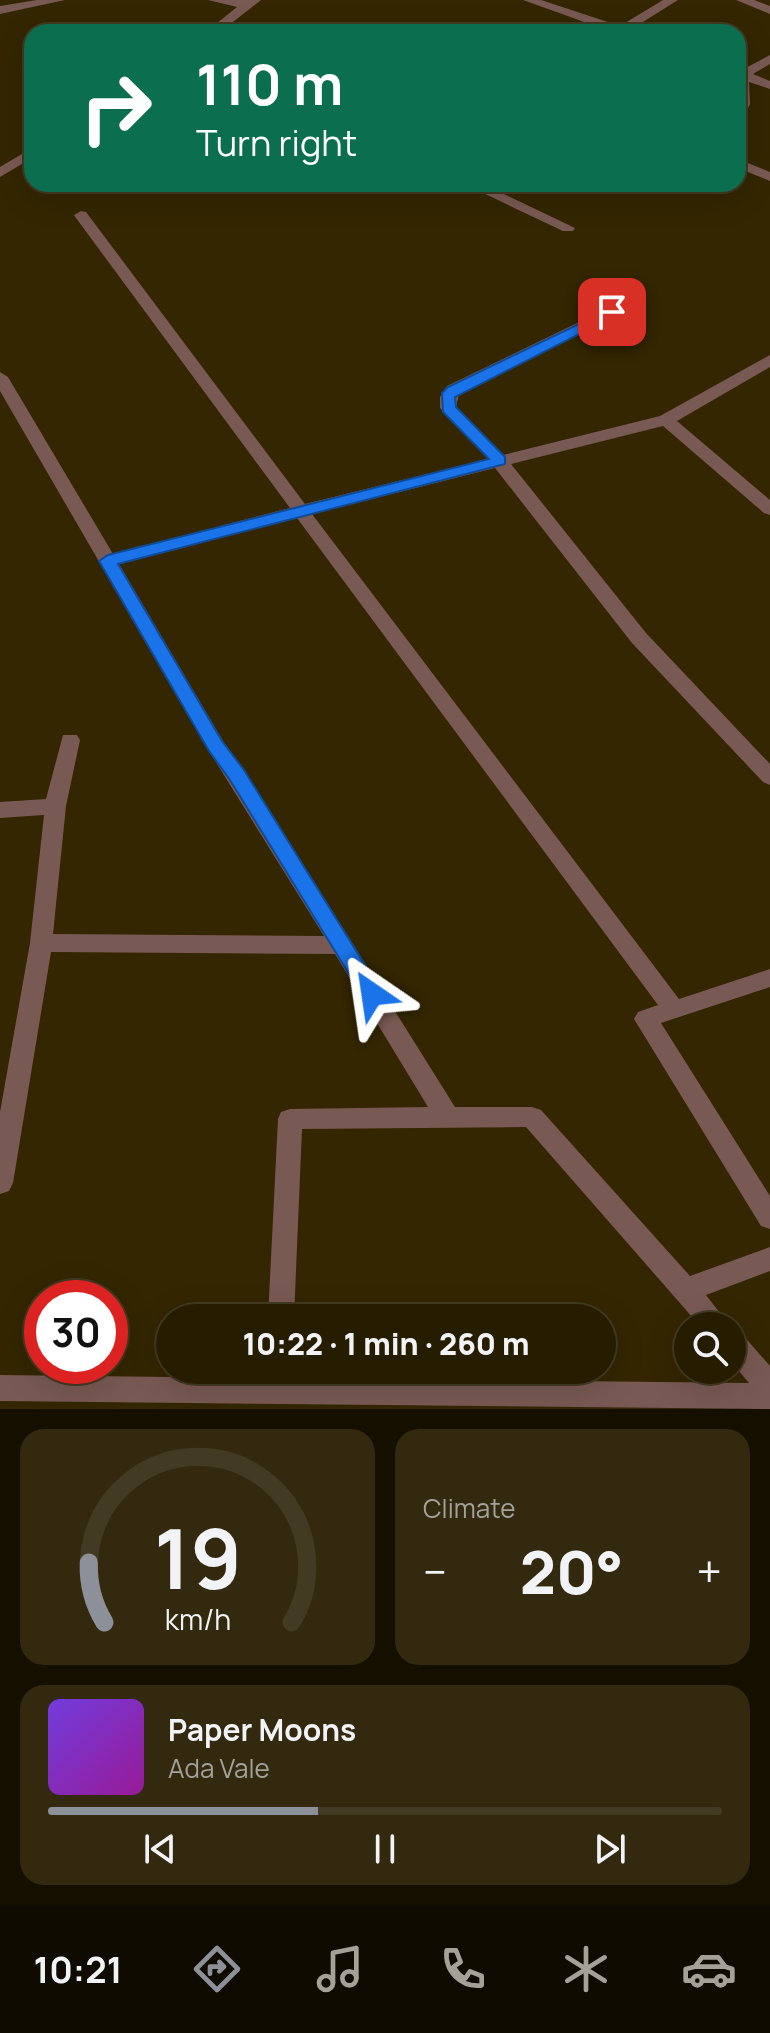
<!DOCTYPE html>
<html lang="en">
<head>
<meta charset="utf-8">
<style>
	:root { --surface:#261c00; --page:#32290f; --text:#f1f3f6; --muted:#a4a199; --line:#423a22; --accent:#8c9099 }
	body { margin:0; font-family:Manrope,sans-serif; background:var(--page); color:var(--text); height:100vh; display:flex; flex-direction:column; font-size:30px; white-space:nowrap }
	* { box-sizing:border-box; margin:0 }
	p { font-size:26px; color:var(--muted) }
	.icon { flex:none; width:44px; height:44px; fill:none; stroke:currentColor; stroke-width:2; stroke-linecap:round; stroke-linejoin:round }
	.map { position:relative; height:1409px; overflow:hidden }
	.details { display:flex; flex-direction:column; gap:20px; padding:20px; background:#150f00; flex:1 }
	.details>* { flex:none }
	.guide { position:absolute; left:24px; top:24px; width:722px; height:168px; border-radius:24px; box-shadow:0 8px 32px #0002,0 0 0 2px var(--line); background:#0b6e4f; color:#fff; overflow:hidden }
	.fabs { position:absolute; left:674px; top:1312px; display:grid; gap:16px }
	.fabs a { display:grid; place-items:center; width:72px; height:72px; border-radius:50%; background:var(--surface); box-shadow:0 8px 32px #0002,0 0 0 2px var(--line); font-size:40px }
	.speed { position:absolute; left:24px; top:1280px; display:flex; gap:16px; font-size:40px; font-weight:700; text-align:center }
	.speed>* { display:grid; place-content:center; width:104px; height:104px; border-radius:50%; background:var(--surface); box-shadow:0 8px 32px #0002,0 0 0 2px var(--line); line-height:1 }
	.speed .limit { border:12px solid #d22; background:#fff; color:#111 }
	.pin { position:absolute; display:grid; place-items:center; width:68px; height:68px; color:#fff; margin:-34px; border-radius:16px; box-shadow:0 4px 12px #0006 }
	.me { position:absolute; width:88px; margin:-44px; rotate:328deg; stroke-linejoin:round; filter:drop-shadow(0 0 6px #0008) }
	.turn { display:flex; align-items:center; gap:28px; height:168px; padding:0 40px; font-size:36px }
	.turn .icon { width:104px; height:104px; stroke-width:2.5 }
	.turn b { display:block; font-size:56px; line-height:68px }
	.big { font-size:60px; font-weight:800; line-height:1.1 }
	.details .tile { flex:1; display:flex; flex-direction:column; justify-content:center; gap:12px; min-width:0; padding:0 28px; border-radius:24px; background:var(--page) }
	.details .dial { align-items:center; gap:0 }
	.dial svg { height:208px; overflow:visible; fill:none; stroke:var(--line); stroke-width:7; stroke-linecap:round; text-anchor:middle }
	.dial text { fill:var(--text); stroke:none }
	.song { display:flex; align-items:center; gap:24px }
	.cover { width:96px; height:96px; border-radius:12px; background:linear-gradient(135deg,hsl(260 70% 55%),hsl(300 70% 35%)) }
	.played { height:8px; border-radius:4px; background:linear-gradient(90deg,var(--accent) 40%,var(--line) 40%) }
	.keys { display:flex; justify-content:space-around; direction:ltr }
	.heat { display:flex; justify-content:space-between; align-items:center; font-size:44px; direction:ltr }
	.details .tiles { flex:1; display:grid; gap:20px; grid-template-columns:1fr 1fr }
	.tile:last-child { grid-column:span 2 }
	.trip { position:absolute; left:156px; top:1304px; width:460px; height:80px; border-radius:40px; background:var(--surface); box-shadow:0 8px 32px #0002,0 0 0 2px var(--line); font-weight:800; line-height:80px; text-align:center }
	.menu { display:flex; height:128px; justify-content:space-around; align-items:center; background:#0f0b00; color:var(--muted) }
	.menu .icon { width:56px; height:56px }
	.menu .active { color:var(--accent) }
	.menu b { font-size:36px; color:var(--text) }
	.map>svg:first-child { display:block }
</style>
</head>
<body>
<div class="map">
<svg width="770" height="1409" viewBox="0 0 770 1409">
	<rect width="100%" height="100%" fill="#332600"/>
	<g fill="none" stroke-linecap="round" stroke-linejoin="round">
		<g fill="#795953" fill-rule="evenodd">
			<polygon points="37,0 65,0 0,14 0,6"/>
			<polygon points="208,0 261,0 220,32 206,32 237,7"/>
			<polygon points="523,0 541,0 620,26 663,0 678,0 627,32 612,32"/>
			<polygon points="736,0 754,0 770,6 770,14"/>
			<polygon points="770,55 770,64 753,74 770,81 770,89 749,82 750,104 743,118 738,119 738,72"/>
			<polygon points="32,148 32,158 0,177 0,167"/>
			<polygon points="738,159 770,172 770,181 738,168"/>
			<polygon points="464,184 483,184 575,228 573,231 563,231"/>
			<polygon points="81,211 86,212 305,504 488,459 440,408 440,397 447,386 606,309 618,309 620,312 459,394 456,407 503,455 660,416 770,355 770,367 677,421 770,500 770,515 764,513 663,426 511,464 646,633 770,764 770,785 763,782 632,643 495,468 312,514 679,999 770,969 770,987 661,1023 770,1196 770,1229 761,1226 634,1019 638,1012 658,1005 297,518 119,564 223,741 244,770 455,1107 532,1107 541,1110 690,1276 770,1247 770,1271 706,1295 730,1326 700,1326 526,1127 302,1129 294,1318 268,1318 278,1119 281,1112 290,1109 428,1107 335,954 51,952 13,1183 9,1191 0,1194 0,1112 30,943 44,815 0,818 0,802 46,799 63,735 77,735 80,740 66,806 53,934 324,936 209,751 0,391 0,372 8,377 113,554 290,508 76,218 74,215"/>
			<polygon points="732,1330 742,1334 770,1366 770,1409 0,1401 0,1375 264,1378 264,1370 292,1370 291,1378 749,1383 732,1363"/>
		</g>
	</g>
	<polygon fill="#1a73e8" stroke="#114b97" stroke-width="2" points="612,308 617,309 617,315 455,397 456,407 505,457 505,464 118,564 222,741 244,770 383,994 380,1000 372,1003 365,1000 230,780 209,751 99,561 108,555 489,459 443,412 442,393 448,387"/>
</svg>
<div class="fabs">
<a><svg class="icon" aria-label="search" viewBox="0 0 24 24"><circle cx="10" cy="10" r="6"/><path d="M15 15l6 6"/></svg></a>
</div>
<div class="speed"><div class="limit">30</div></div>
<div class="pin" style="left:612px;top:312px;background:#d93025"><svg class="icon" aria-label="arrive" viewBox="0 0 24 24"><path d="M6 21V4h12l-3 4 3 4H6"/></svg></div>
<svg class="me" style="left:372px;top:994px" viewBox="-20 -20 40 40"><path d="M0-17L14 15 0 8-14 15z" fill="#1a73e8" stroke="#fff" stroke-width="4"/></svg>
<div class="trip">10:22 · 1 min · 260 m</div>
<div class="guide">
<div class="turn"><svg class="icon" aria-label="right" viewBox="0 0 24 24"><path d="M7 20v-9h11M14 6l5 5-5 5"/></svg><div><b>110 m</b>Turn right</div></div>
</div>
</div>
<section class="details">
<div class="tiles">
<div class="tile dial"><svg viewBox="0 0 100 80">
<path d="M14 69A42 42 0 1 1 86 69"/>
<path d="M14 69A42 42 0 0 1 8 46" stroke="#8c9099"/>
<text x="50" y="56" font-size="32" font-weight="700">19</text>
<text x="50" y="72" font-size="11">km/h</text>
</svg></div>
<div class="tile"><p>Climate</p>
<div class="heat"><a>−</a><b class="big">20°</b><a>+</a></div>
</div>
<div class="tile">
<div class="song"><i class="cover"></i><div><b>Paper Moons</b><p>Ada Vale</p></div></div>
<div class="played"></div>
<div class="keys"><svg class="icon" aria-label="previous" viewBox="0 0 24 24"><path d="M18 5L8 12l10 7zM5 5v14"/></svg><svg class="icon" aria-label="pause" viewBox="0 0 24 24"><path d="M8 5v14M16 5v14"/></svg><svg class="icon" aria-label="next" viewBox="0 0 24 24"><path d="M6 5l10 7-10 7zM19 5v14"/></svg></div>
</div>
</div>
</section>
<nav class="menu">
<b>10:21</b>
<svg class="icon active" aria-label="directions" viewBox="0 0 24 24"><path d="M12 3l9 9-9 9-9-9zM9 14v-3h6M13 9l2 2-2 2"/></svg>
<svg class="icon" aria-label="music" viewBox="0 0 24 24"><path d="M9 18V5l10-2v13"/><circle cx="6" cy="18" r="3"/><circle cx="16" cy="16" r="3"/></svg>
<svg class="icon" aria-label="phone" viewBox="0 0 24 24"><path d="M5 4h4l2 5-3 2q2 4 5 5l2-3 5 2v4C11 20 4 13 5 4z"/></svg>
<svg class="icon" aria-label="climate" viewBox="0 0 24 24"><path d="M12 3v18M4 7l16 10M4 17L20 7"/></svg>
<svg class="icon" aria-label="car" viewBox="0 0 24 24"><path d="M5 17H2v-5l4-1 3-4h7l3 4 3 1v5h-3M9 17h6M6 11h13"/><circle cx="7" cy="17" r="2"/><circle cx="17" cy="17" r="2"/></svg>
</nav>
</body>
</html>
